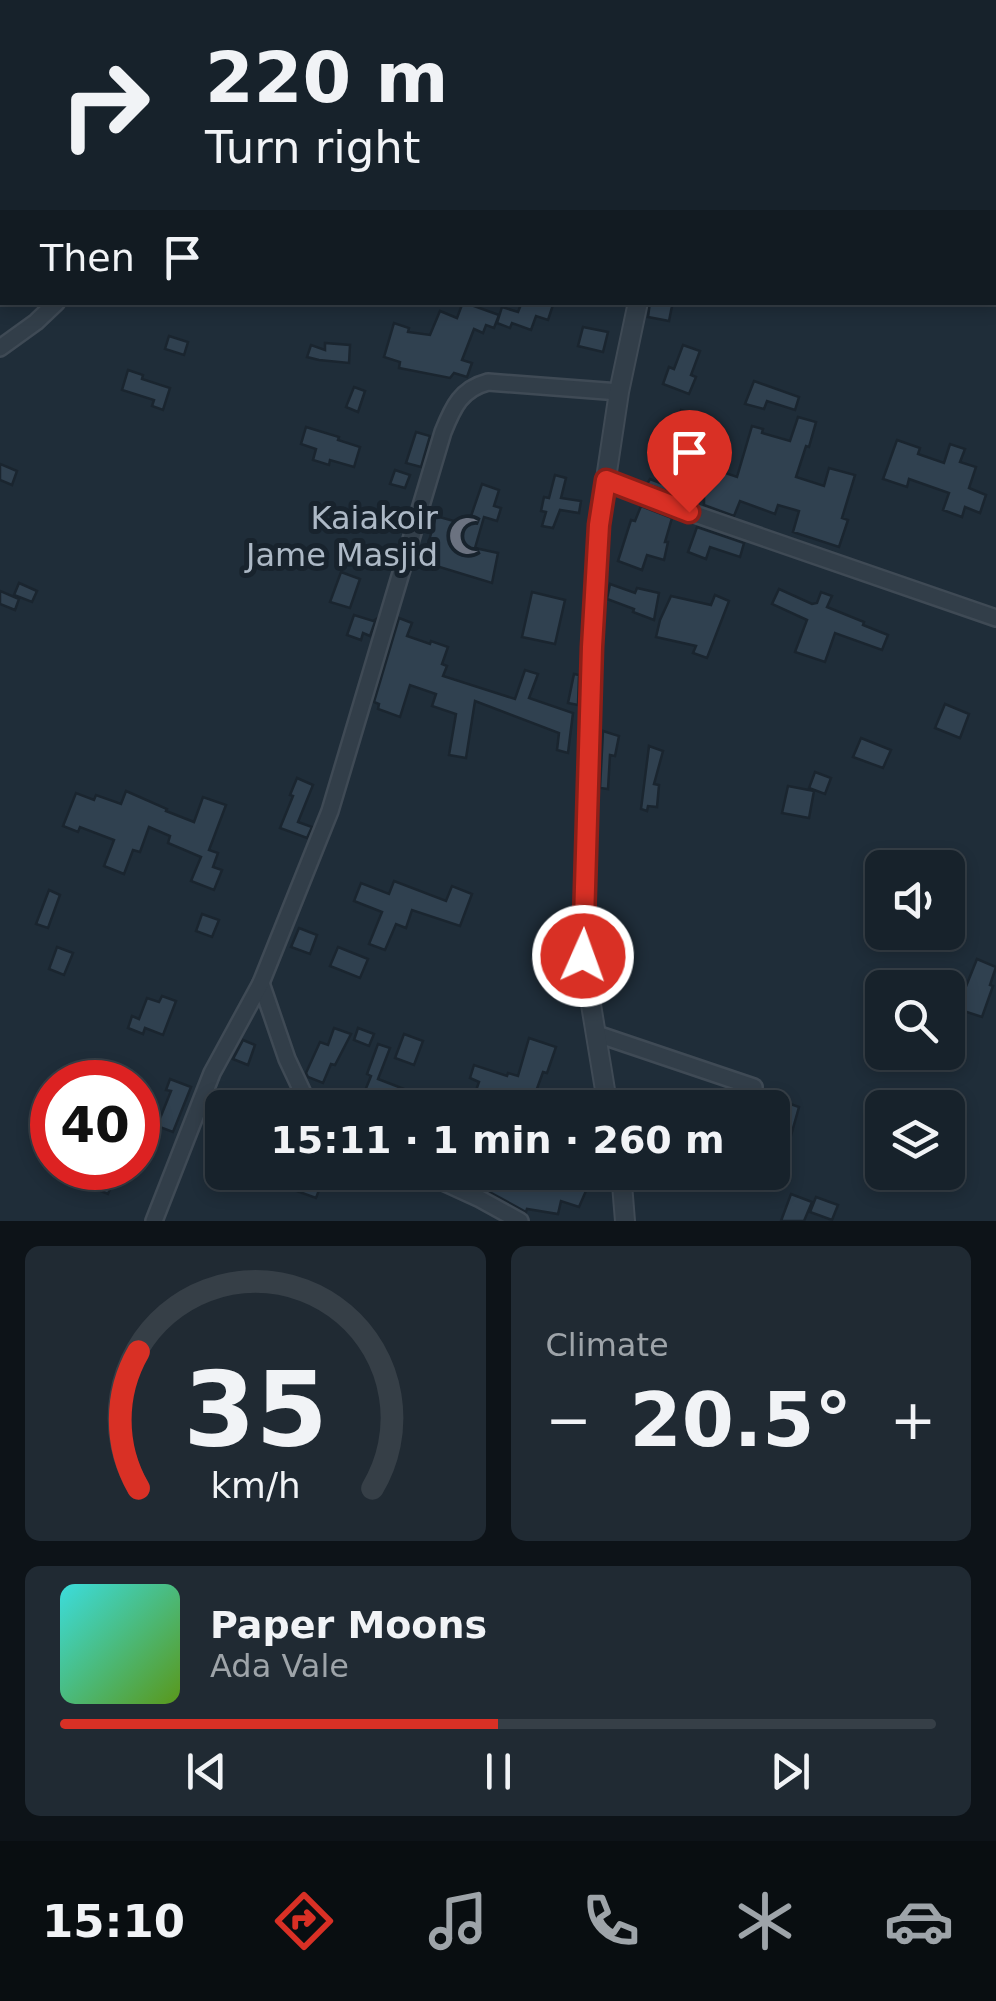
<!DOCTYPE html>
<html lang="en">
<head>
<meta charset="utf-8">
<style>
	:root { --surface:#17222b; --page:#202a33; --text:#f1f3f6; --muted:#9ea4a9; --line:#363f47; --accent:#d93025 }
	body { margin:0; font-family:"DejaVu Sans",sans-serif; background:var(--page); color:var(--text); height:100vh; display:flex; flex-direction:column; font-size:38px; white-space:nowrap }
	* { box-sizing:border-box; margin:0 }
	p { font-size:32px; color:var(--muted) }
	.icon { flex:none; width:55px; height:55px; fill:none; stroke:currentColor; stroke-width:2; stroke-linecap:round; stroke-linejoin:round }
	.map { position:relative; height:1221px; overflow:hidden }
	.details { display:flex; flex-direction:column; gap:25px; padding:25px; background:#0d1318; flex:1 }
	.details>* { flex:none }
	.top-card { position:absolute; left:0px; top:0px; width:998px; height:305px; box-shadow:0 5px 15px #0003,0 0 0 2px var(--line); background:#17222b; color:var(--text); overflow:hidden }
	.buttons { position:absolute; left:865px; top:850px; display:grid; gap:20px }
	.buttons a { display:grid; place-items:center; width:100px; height:100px; border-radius:15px; background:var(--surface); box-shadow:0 5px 15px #0003,0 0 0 2px var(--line); font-size:50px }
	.speed { position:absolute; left:30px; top:1060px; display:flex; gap:20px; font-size:50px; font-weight:700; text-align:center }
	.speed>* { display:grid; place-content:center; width:130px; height:130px; border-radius:50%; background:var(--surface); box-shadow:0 5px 15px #0003,0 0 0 2px var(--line); line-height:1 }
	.speed .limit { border:15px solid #d22; background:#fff; color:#111 }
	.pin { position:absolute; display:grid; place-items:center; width:85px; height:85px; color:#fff; margin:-102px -42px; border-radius:50% 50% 50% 0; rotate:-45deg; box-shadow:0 0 10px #0007 }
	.pin .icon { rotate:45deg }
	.me { position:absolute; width:110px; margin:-55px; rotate:2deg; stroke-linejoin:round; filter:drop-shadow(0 0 8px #0008) }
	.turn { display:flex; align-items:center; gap:35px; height:210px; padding:0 40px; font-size:45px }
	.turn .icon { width:130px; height:130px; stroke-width:2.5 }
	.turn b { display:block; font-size:70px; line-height:85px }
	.then { display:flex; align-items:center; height:95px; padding:0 40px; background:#0003; gap:20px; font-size:38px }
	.big { font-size:75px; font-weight:800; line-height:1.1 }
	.details .widget { flex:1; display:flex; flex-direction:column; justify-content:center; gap:15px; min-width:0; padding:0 35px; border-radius:15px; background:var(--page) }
	.details .dial { align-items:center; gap:0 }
	.dial svg { height:260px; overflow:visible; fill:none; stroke:var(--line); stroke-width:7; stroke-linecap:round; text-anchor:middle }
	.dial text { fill:var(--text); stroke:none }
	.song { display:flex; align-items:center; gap:30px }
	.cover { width:120px; height:120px; border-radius:15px; background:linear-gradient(135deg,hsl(180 70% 55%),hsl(90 70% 35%)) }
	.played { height:10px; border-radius:5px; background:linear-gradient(90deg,var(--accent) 50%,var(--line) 50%) }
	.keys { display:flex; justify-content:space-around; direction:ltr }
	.heat { display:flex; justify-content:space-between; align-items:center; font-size:55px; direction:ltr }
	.details .tiles { flex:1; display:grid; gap:25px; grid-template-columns:1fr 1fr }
	.widget:last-child { grid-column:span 2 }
	.trip { position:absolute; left:205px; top:1090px; width:585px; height:100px; border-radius:15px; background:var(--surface); box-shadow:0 5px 15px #0003,0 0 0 2px var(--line); font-weight:800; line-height:100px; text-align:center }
	.menu { display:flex; height:160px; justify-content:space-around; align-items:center; background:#090e11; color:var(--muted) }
	.menu .icon { width:70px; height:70px }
	.menu .selected { color:var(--accent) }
	.menu b { font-size:45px; color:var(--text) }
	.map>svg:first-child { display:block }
</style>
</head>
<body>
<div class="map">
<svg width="996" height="1221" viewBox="0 0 996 1221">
	<rect width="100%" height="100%" fill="#1f2d39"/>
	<g fill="#304150" stroke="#1a252f" stroke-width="2.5">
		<polygon points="463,302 499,315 494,328 486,325 483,333 474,329 462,360 472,363 467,377 454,373 450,378 399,368 400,362 384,357 394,323 409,328 408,332 430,335 440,311 457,318"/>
		<polygon points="522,302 554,302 548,320 536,316 531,330 512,323 510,328 497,323 502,307 518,312"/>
		<polygon points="650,302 672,306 669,321 648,317"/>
		<polygon points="583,327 608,332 603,352 578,346"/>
		<polygon points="169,336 188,342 184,355 165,349"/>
		<polygon points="325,343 350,345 349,363 319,360 307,357 311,345 325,350"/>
		<polygon points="683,345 700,351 691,375 696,377 689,394 663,384 669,367 674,369"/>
		<polygon points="128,370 143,375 142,379 170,388 163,410 152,406 154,400 122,390"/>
		<polygon points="754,381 799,397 795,410 767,401 764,409 745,404"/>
		<polygon points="354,387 365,391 358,412 346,407"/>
		<polygon points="681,410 709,418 703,440 689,437 683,460 669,457"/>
		<polygon points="798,417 816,422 809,447 806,446 796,477 824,486 829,468 855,475 842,518 848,520 839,547 793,532 799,511 778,505 775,514 740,501 734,516 704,505 704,498 702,498 711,468 737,477 752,426 763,429 762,433 790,441"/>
		<polygon points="306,427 339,437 338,440 360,447 354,467 330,460 329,465 313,460 316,449 301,444"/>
		<polygon points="416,432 430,436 421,467 406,463"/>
		<polygon points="897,440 920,448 918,454 944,463 950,444 965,449 960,462 976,467 969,488 986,495 980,513 965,507 962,517 943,510 949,493 909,479 907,487 883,479"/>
		<polygon points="0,464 17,471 12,485 0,480"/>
		<polygon points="395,470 410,475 405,488 390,484"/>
		<polygon points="676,470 688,472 685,496 678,496 647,484 650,479 673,488"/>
		<polygon points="555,475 566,478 561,498 581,501 579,513 560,510 553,528 542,526 546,512 541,511 544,497 549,498"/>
		<polygon points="482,484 499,490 494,506 501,508 497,521 484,517 475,548 498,553 492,583 423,562 436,516 468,525"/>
		<polygon points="641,506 672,518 665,542 668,542 664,560 647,555 642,570 618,561 631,520 635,521"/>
		<polygon points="697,527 744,543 740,557 710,547 706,559 688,552"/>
		<polygon points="341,572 360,579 350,608 330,602"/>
		<polygon points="19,583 37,591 32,602 14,595"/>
		<polygon points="610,584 635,593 637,588 659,593 654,620 633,612 634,609 607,599"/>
		<polygon points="779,589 812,604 817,603 821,592 832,596 827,607 864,622 863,625 888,635 882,650 835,633 825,662 795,652 807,620 772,604"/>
		<polygon points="0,591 19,599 15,610 0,604"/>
		<polygon points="532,592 565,600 555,644 522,637"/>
		<polygon points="715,595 729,601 707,658 693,653 696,646 656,637 660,620 671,596 711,605"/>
		<polygon points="354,615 373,621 376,619 370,636 363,633 361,640 347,635"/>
		<polygon points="399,618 412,623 407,636 430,644 431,641 448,647 442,664 447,666 443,676 515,699 525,670 538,674 529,698 573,713 568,753 557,750 559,733 475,701 466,758 449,755 456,714 432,706 436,694 410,685 400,717 378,709 379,704 374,702"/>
		<polygon points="574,674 579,675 578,705 568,703"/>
		<polygon points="945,704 969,714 960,738 935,728"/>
		<polygon points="603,731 619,736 615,756 610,755 608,789 600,788"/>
		<polygon points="861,738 891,750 883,768 853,757"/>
		<polygon points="649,746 663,751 654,784 659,785 657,807 648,806 647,811 641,809"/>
		<polygon points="815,772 831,778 825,794 809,788"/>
		<polygon points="297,778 313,785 298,822 312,827 307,838 280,828 293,796 290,795"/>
		<polygon points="788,786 814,791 809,818 782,813"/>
		<polygon points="126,791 167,809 166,811 194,822 203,797 226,805 209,850 218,853 213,867 222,870 214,890 191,881 201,857 168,843 170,836 149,827 140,852 133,850 124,874 104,866 114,840 80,827 78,832 63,826 76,793 94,800 96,795 121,804"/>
		<polygon points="394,881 446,901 452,886 472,894 460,926 412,910 406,928 396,924 385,950 369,944 382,912 354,901 361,883 389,894"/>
		<polygon points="49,890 60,895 48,928 36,924"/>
		<polygon points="202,914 219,920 212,937 196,931"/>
		<polygon points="299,928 317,935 310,954 291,947"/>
		<polygon points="57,947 73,953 64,975 49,969"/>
		<polygon points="338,947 368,959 360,978 330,966"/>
		<polygon points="977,959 996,967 990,985 993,986 982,1017 964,1011 963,1014 948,1009 948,999 953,985 965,989"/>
		<polygon points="162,996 176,1001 163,1035 145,1028 143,1034 128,1028 132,1016 139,1019 147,998 159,1002"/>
		<polygon points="334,1028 351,1034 335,1065 331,1064 323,1083 308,1077 306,1073 320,1042 328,1045"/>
		<polygon points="358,1028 374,1034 369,1046 354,1040"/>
		<polygon points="404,1034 423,1041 414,1065 395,1058"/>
		<polygon points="529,1038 556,1047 547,1073 543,1072 530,1108 470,1108 479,1082 470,1078 474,1065 507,1076 508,1073 518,1076"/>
		<polygon points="243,1040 255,1045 248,1065 233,1059"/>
		<polygon points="378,1044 390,1048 378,1079 417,1094 412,1106 377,1093 372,1108 358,1108 371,1076 367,1074"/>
		<polygon points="170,1079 191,1087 173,1132 157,1126 171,1091 166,1090"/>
		<polygon points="726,1089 753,1098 750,1108 721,1108"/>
		<polygon points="785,1102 799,1107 790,1139 775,1135"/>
		<polygon points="76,1168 119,1168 108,1194 93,1188 97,1177"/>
		<polygon points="281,1172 326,1172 316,1198 277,1184"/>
		<polygon points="567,1172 580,1172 592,1177 579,1207 561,1201 558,1214 527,1209 526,1212 484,1189 489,1176 518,1186 521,1176 562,1188"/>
		<polygon points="791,1194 812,1202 804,1221 781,1221"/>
		<polygon points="816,1197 838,1205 832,1220 810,1212"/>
	</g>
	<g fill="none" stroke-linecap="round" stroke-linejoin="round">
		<g stroke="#3f4a55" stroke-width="20">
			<g id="minor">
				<polyline points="0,150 2,150"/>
				<polyline points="0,348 36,322 57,302"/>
				<polyline points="605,480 689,512 996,618"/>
				<polyline points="261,983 287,1059 310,1108"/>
				<polyline points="597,1034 754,1087"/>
				<polyline points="421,1172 480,1199 520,1221"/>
				<path d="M154 1221 212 1073 261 983 330 811 443 432C453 407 461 389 488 382L619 392"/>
			</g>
		</g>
		<g stroke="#3f4a55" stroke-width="22">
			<g id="tertiary">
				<polyline points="677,2 677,0"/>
				<polyline points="608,1108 583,956 592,647 599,525 619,392 638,302"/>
				<polyline points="621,1172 625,1221"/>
			</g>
		</g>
		<use href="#minor" stroke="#323e49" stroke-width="15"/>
		<use href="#tertiary" stroke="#323e49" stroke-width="18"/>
	</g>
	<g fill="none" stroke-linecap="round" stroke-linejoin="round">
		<g stroke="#8d1f18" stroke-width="25">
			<polyline id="route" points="583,956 592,647 599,525 606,480 689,512"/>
		</g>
		<use href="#route" stroke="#d93025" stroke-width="18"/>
	</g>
	<defs>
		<g id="mosque-bare" transform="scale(3)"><path d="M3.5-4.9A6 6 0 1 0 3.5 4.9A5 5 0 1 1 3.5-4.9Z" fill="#6b7280" stroke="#18232d" stroke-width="2.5" paint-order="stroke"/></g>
	</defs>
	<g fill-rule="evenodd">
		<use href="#mosque-bare" x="468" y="536"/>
	</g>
	<g text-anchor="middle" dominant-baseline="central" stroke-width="10" stroke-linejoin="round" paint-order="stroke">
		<g font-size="32" fill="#adb9c6" stroke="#18232d" text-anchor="end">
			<text x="438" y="518">Kaiakoir<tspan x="438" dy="37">Jame Masjid</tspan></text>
		</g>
	</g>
</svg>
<div class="buttons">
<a><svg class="icon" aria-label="sound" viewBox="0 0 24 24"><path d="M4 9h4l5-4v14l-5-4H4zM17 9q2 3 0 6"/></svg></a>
<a><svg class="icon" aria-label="search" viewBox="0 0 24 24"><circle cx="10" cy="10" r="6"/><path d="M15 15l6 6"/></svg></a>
<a><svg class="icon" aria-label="layers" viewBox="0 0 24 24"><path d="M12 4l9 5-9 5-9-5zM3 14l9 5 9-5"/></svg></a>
</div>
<div class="speed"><div class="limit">40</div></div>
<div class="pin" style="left:689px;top:512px;background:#d93025"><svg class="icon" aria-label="arrive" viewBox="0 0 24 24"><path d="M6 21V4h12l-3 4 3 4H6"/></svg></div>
<svg class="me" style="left:583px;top:956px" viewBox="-20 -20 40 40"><circle r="17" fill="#d93025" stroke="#fff" stroke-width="3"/><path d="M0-11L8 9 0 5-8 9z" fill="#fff"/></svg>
<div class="trip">15:11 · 1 min · 260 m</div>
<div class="top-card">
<div class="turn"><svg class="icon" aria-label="right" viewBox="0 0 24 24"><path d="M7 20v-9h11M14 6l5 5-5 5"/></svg><div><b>220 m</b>Turn right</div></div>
<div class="then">Then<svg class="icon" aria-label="arrive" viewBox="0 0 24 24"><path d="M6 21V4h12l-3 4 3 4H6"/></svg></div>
</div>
</div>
<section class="details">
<div class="tiles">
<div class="widget dial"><svg viewBox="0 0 100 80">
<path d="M14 69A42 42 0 1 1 86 69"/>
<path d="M14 69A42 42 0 0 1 14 27" stroke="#d93025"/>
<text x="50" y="56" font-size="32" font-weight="700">35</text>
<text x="50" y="72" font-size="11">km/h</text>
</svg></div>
<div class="widget"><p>Climate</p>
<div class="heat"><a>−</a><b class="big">20.5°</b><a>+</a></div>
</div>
<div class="widget">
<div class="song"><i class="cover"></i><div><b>Paper Moons</b><p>Ada Vale</p></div></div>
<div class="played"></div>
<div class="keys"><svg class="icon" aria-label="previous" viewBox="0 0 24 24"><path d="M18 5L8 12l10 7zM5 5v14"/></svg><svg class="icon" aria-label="pause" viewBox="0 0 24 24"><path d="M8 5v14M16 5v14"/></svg><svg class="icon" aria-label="next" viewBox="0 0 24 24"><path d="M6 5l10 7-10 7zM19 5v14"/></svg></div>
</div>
</div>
</section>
<nav class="menu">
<b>15:10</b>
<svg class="icon selected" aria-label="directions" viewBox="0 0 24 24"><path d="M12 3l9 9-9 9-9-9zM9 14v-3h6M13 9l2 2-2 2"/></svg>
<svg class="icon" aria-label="music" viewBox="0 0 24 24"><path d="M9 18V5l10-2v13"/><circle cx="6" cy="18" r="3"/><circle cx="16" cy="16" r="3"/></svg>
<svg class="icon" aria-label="phone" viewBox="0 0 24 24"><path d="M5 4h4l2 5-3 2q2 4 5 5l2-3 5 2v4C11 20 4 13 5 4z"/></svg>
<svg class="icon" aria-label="climate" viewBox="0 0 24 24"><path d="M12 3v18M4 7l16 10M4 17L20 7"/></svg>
<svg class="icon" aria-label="car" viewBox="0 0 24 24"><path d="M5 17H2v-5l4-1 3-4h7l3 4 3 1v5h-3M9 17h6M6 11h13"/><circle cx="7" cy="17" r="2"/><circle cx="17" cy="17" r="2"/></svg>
</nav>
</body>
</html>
